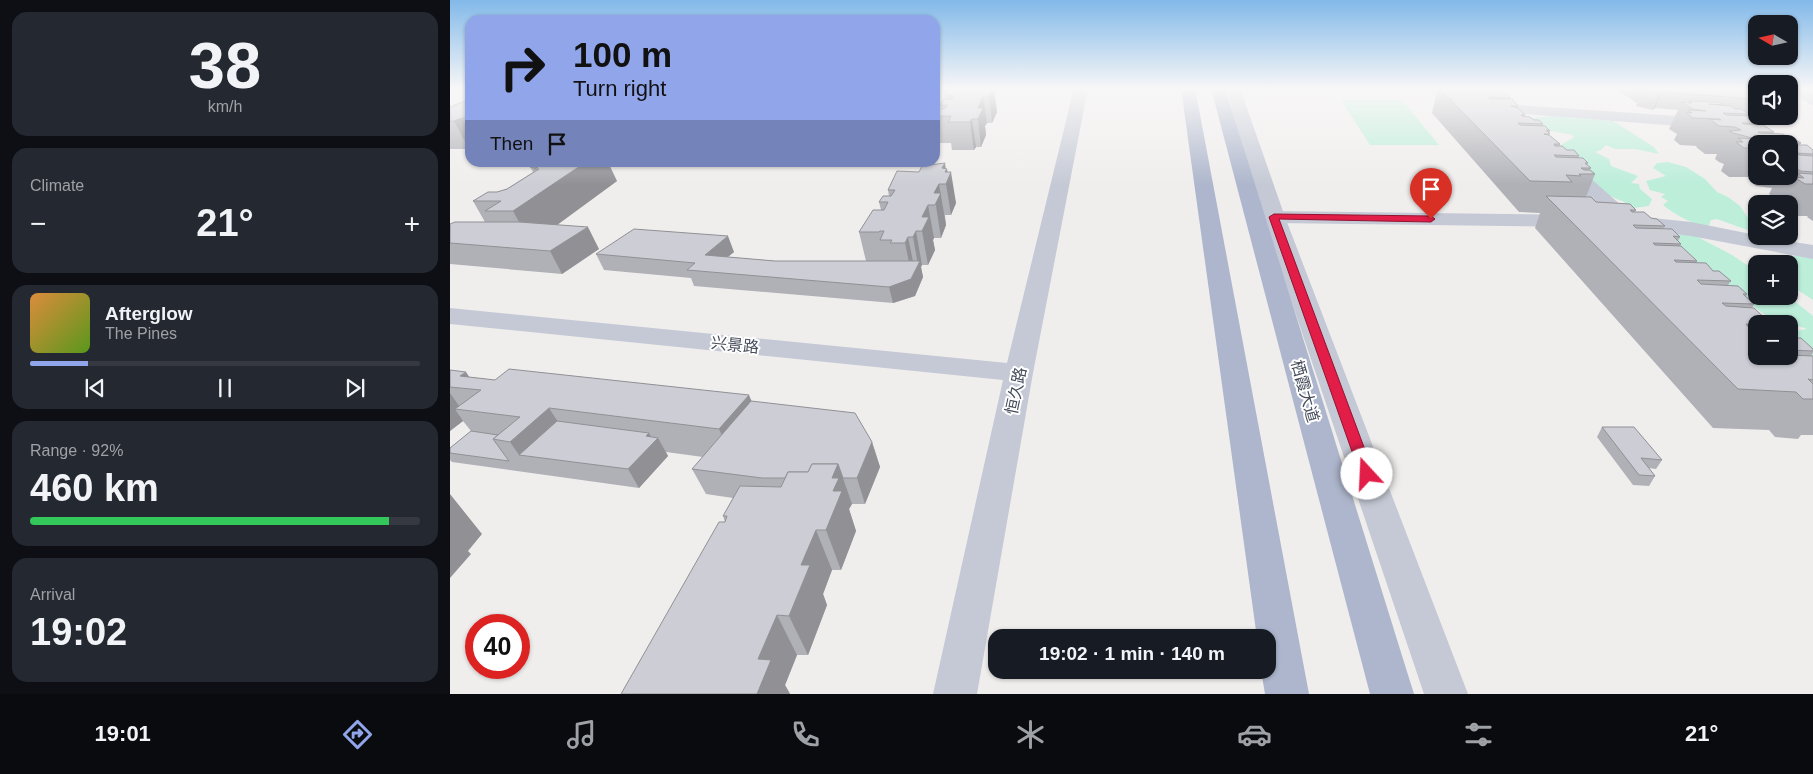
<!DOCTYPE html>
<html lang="en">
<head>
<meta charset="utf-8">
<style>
	:root { --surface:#171b24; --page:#242831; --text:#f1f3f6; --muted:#9ea1a6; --line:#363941; --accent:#91a5ea }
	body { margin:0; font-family:Arial,"Noto Sans SC",sans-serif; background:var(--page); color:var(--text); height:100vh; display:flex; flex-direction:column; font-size:19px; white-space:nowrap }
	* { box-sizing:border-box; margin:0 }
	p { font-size:16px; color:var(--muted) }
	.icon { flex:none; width:28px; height:28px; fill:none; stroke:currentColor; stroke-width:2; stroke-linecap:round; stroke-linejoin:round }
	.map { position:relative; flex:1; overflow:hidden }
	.sheet { display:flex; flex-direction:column; gap:12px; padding:12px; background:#0d0f14; width:450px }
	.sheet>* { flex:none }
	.top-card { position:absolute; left:15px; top:15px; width:475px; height:152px; border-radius:15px; box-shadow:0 1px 4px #0004; background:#91a5ea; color:#111; overflow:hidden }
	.needle { width:32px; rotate:279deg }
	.buttons { position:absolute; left:1298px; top:15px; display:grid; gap:10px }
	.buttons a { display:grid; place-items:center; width:50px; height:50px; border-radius:10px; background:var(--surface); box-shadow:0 1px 4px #0004; font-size:25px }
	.speed { position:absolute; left:15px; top:614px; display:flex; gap:10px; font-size:25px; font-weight:700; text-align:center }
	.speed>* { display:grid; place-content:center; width:65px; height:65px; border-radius:50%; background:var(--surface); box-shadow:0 1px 4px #0004; line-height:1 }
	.speed .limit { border:8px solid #d22; background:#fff; color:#111 }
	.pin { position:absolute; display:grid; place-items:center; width:42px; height:42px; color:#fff; margin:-51px -21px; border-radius:50% 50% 50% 0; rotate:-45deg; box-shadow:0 0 5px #0007 }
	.pin .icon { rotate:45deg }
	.me { position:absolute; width:55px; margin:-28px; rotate:340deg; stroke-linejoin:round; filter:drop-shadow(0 0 4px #0008) }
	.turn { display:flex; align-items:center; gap:18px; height:105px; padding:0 25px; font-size:22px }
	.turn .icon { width:65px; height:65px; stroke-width:2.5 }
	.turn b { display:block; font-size:35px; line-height:42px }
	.then { display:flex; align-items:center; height:48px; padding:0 25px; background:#0003; gap:10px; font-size:19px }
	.big { font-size:38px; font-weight:600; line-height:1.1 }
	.sheet .card { flex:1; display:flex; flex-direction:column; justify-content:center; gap:8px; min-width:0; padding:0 18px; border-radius:15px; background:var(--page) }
	.sheet .dial { align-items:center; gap:0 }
	.dial b { font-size:65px; line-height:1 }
	.song { display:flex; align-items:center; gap:15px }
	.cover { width:60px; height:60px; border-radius:8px; background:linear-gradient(135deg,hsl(30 70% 55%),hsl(90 70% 35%)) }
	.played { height:5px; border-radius:2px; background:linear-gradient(90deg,var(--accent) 15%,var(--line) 15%) }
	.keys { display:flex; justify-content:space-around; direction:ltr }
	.heat { display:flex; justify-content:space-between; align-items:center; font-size:28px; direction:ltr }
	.charge { height:8px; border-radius:4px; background:linear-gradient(90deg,#34c759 92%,var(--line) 0) }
	.trip { position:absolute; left:538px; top:629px; width:288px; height:50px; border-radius:15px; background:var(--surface); box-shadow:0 1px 4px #0004; font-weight:600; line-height:50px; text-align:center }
	.menu { display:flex; height:80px; justify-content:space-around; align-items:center; background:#090b0e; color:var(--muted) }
	.menu .icon { width:35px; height:35px }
	.menu .current { color:var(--accent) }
	.menu b { font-size:22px; color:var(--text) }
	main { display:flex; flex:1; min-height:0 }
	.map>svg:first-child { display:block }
</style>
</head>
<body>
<main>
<section class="sheet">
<div class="card dial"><b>38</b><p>km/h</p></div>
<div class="card"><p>Climate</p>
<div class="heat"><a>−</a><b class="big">21°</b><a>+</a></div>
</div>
<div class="card">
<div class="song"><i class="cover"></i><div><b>Afterglow</b><p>The Pines</p></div></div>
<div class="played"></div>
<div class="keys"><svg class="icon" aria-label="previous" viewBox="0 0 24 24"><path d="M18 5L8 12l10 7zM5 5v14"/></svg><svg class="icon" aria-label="pause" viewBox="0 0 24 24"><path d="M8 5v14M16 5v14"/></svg><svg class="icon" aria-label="next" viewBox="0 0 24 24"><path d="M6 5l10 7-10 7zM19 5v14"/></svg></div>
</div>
<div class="card"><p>Range · 92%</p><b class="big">460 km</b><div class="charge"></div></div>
<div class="card"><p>Arrival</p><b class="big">19:02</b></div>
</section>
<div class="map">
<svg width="1363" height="694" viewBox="0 0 1363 694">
	<rect width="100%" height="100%" fill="#f0eeed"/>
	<g fill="#bceeda">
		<polygon points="891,100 952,100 989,145 920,145"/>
		<path d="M1102 116 1163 121 1204 147 1209 154 1185 149H1165L1156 145 1151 150 1145 152 1159 159 1161 166 1188 176 1181 183 1189 184 1190 189 1202 199 1199 206 1177 209 1172 206 1175 202C1148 193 1142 183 1132 158L1105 148 1123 138V135L1086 128 1080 121 1082 118Z"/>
		<path d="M1218 162 1236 167 1255 179 1267 192 1278 197 1290 206 1298 218H1306V233L1267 219 1261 220 1258 228C1241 223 1227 216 1213 205L1218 201 1211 197 1215 194 1200 190 1196 181 1216 176 1203 168 1207 163Z"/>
		<polygon points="1216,232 1242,234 1282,255 1306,271 1306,296 1338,296 1363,316 1363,380 1339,344 1339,332 1357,329 1314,314 1297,302 1271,291"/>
		<polygon points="1351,255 1363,258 1363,300 1346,289 1339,281 1339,264 1327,264 1324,260"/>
	</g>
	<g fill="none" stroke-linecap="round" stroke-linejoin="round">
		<g fill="#c4c9d5" fill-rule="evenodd">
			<polygon points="624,88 638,88 583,373 527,694 483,694 553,380 0,324 0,308 557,363"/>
			<polygon points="1054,104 1242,117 1340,140 1343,144 1339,148 1339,144 1311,144 1242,127 1048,112 1046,109 1048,106"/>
			<polygon points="1112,156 1118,158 1183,216 1241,222 1306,235 1306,236 1363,245 1363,259 1241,236 1192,230 1191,233 1183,234 1175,233 1106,166 1103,162 1106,158"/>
			<polygon points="824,211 1125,215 1133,216 1136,221 1133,226 1125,227 824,223 817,221 813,217 817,213"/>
		</g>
		<g fill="#c4c9d5" fill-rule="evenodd">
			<polygon points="776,88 790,88 835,217 1018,694 974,694 813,217"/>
			<polygon points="1340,88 1357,88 1363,93 1363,105 1358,103"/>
		</g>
		<g fill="#adb6cc" fill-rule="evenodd">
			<polygon points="731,88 745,88 859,694 815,694 811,670 816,670 816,638 807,638"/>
			<polygon points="761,88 775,88 964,694 920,694"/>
		</g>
	</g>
	<g fill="#b0b1b7" fill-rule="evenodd">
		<polygon points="518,88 544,88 547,112 542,123 537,123 535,126 536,135 531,147 526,147 524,150 502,150 501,143 485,143 485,110 491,109 490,105 495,99 494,94"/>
		<polygon points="988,88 1044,88 1046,90 1045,91 1061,98 1061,99 1068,108 1075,115 1075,116 1093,124 1092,126 1100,131 1099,134 1099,135 1110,144 1110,146 1117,150 1129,156 1129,158 1138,163 1137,165 1141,168 1140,170 1145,174 1136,197 1146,202 1186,210 1185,212 1201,218 1215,226 1213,229 1230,237 1228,241 1231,244 1230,246 1247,261 1246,263 1263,271 1281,281 1278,285 1297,294 1296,297 1304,304 1302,308 1306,324 1306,356 1339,356 1339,333 1344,338 1363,349 1363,353 1361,356 1363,356 1363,435 1351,435 1348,439 1325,437 1319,430 1263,428 1085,228 1090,213 1069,212 982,113"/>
		<path d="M1164 88H1306V116H1338L1336 119 1302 116 1312 123 1311 125 1324 132V134L1339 138 1351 143 1349 145 1363 150V221L1357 217 1358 216H1339V204H1329L1331 200 1327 198 1323 197 1319 194 1322 188 1306 186 1299 179 1300 177H1279L1271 171 1274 164 1269 162 1265 159 1267 154H1255L1246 147 1247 146 1230 145 1224 140 1227 134 1219 129 1228 110 1205 108 1203 110 1186 106 1187 103ZM1306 144H1339V176H1306Z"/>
		<polygon points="1339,94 1346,98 1344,100 1346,102 1339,115"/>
		<polygon points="20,99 20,149 0,149 0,107"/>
		<polygon points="87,162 167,181 107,225 149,249 112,274 0,264 0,224 35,222 23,201 57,189 83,172 80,167"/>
		<polygon points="497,169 506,203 501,215 495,215 496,225 491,238 484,238 483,240 485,250 478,265 472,265 471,267 473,277 465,296 443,303 244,286 241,278 154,270 146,254 284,252 277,257 325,261 416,261 409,232 431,210 429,202 439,196 438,190 469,172"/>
		<polygon points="0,370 19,377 45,380 301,401 422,442 430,467 415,504 402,504 399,509 406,531 391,570 382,570 373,594 377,605 358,655 347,655 335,685 340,694 171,694 275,522 273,516 283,498 256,494 242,469 253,457 216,452 218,456 189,488 2,462 0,460 0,448 21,431 13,421 0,431"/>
		<polygon points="1152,427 1212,460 1206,469 1199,468 1205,476 1199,486 1183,485 1147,437"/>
	</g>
	<g fill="#909095">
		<polygon points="543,88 544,88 547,112 542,123 539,96"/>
		<polygon points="1212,92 1205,108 1203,110 1210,93"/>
		<polygon points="533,96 537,123 535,126 536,135 531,147 528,119 528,108"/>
		<polygon points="12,118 20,133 20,149 19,149 4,121"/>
		<polygon points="522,119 526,147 524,150 520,122"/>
		<polygon points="136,162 158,162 167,181 81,244 63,211"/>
		<polygon points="495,163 496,170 497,169 498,179 501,172 506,203 501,215 496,184 492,168"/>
		<polygon points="489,184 496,225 491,238 484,193"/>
		<polygon points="478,205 484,238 483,240 485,250 478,265 472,231 472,217"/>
		<polygon points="138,227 149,249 112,274 100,251"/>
		<polygon points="466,231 472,265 471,267 473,277 465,296 443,303 439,287 468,265 463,237"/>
		<polygon points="278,236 284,252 261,271 255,255"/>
		<polygon points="458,237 465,271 462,277 455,243"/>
		<polygon points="16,372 28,390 10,376"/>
		<polygon points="0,393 12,410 5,409 13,421 0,431"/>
		<polygon points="299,395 312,426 283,460 269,429"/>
		<polygon points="99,408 119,439 69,455 60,442"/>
		<polygon points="199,433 204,442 208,438 218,456 189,488 178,469 196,436"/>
		<polygon points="422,442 430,467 415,504 407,478"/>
		<polygon points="388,464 402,504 399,509 406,531 391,570 376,530 383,491 382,478"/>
		<polygon points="0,494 32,534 18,551 21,554 0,578"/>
		<polygon points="366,530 382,570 373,594 377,605 358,655 339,616 351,565"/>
		<polygon points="327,615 347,655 335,685 340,694 307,694 308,659"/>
	</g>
	<g fill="#cdced5" stroke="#909095">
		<polygon points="518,88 543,88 539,96 533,96 528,108 533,108 528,119 522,119 520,122 498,122 501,116 485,116 485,110 496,108 497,105 490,105 494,99 502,99 503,96 494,94 498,89"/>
		<polygon points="989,88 1044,88 1046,90 1042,91 1050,91 1058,95 1061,98 1039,97 1040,99 1062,99 1068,106 1061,106 1068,108 1075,115 1071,115 1073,116 1080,117 1084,120 1089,120 1093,124 1068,123 1070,125 1095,126 1100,131 1096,130 1100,134 1094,134 1099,135 1110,144 1104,144 1105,146 1112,146 1117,150 1124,150 1129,156 1104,155 1106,157 1133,158 1138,163 1135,163 1141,168 1131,168 1134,170 1140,170 1145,174 1129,174 1131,176 1116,175 1122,182 1080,181"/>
		<polygon points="1194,88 1306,88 1306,99 1212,92 1210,93 1193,89"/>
		<polygon points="1339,94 1346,98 1342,99 1346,102 1339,101"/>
		<polygon points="20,99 20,116 17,118 12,118 4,121 0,121 0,107"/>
		<polygon points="1239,101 1268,102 1274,105 1259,104 1281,106 1285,109 1291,109 1299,114 1273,113 1276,115 1302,116 1312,123 1292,123 1294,124 1313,125 1324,132 1308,132 1310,133 1333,134 1339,138 1343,138 1351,143 1325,142 1328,144 1306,144 1306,148 1294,148 1286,142 1293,142 1288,138 1306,139 1283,133 1279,131 1291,130 1285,127 1269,126 1260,119 1271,120 1270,119 1243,118 1236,113 1242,113 1238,110 1256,111 1243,109 1231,102 1242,103"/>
		<polygon points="1339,145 1357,145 1363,150 1363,154 1346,153 1349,155 1363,156 1363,172 1350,171 1345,167 1340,167 1339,166 1339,164 1346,163 1339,158"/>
		<polygon points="87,162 136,162 63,211 35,211 51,201 23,201 38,192 47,192 57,189 89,169 84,169 88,167 80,167"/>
		<polygon points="495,163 492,168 497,169 495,172 501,172 496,184 489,184 484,193 491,193 485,205 478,205 472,217 479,217 472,231 466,231 463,237 458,237 455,243 440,243 442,240 430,240 434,231 430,231 429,232 409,232 423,210 434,210 438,202 429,202 433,196 441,196 445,190 438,190 447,171 469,172 472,166"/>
		<polygon points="1347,173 1363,174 1363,184 1355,184 1344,177 1354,178"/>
		<polygon points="1096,196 1141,197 1146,202 1180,204 1186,210 1180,210 1182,212 1194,212 1201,218 1207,219 1215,226 1183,225 1186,228 1222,229 1230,237 1223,236 1231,244 1203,243 1205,245 1231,246 1247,261 1224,260 1226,262 1256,263 1263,271 1269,271 1281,281 1247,280 1251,284 1288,286 1297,294 1293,294 1304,304 1272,303 1276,306 1304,308 1321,324 1306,324 1306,325 1296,324 1299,328 1306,328 1306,356 1339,356 1339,355 1363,356 1363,380 1358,379 1363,384 1363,399 1353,399 1346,392 1288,389"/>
		<polygon points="5,222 69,222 138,227 100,251 0,243 0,224"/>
		<polygon points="184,229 278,236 255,255 325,261 470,261 461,279 439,287 237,270 245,263 146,254"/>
		<polygon points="1339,333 1344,338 1351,338 1363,349 1363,351 1339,350"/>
		<polygon points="59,369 299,395 269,429 99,408 60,442 43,439 70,417 5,409 31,390 0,387 0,370 16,372 10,376 45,380"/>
		<polygon points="301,401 405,413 422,442 407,478 393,478 388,464 362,464 358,472 338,472 335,478 312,478 242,469"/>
		<polygon points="107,421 199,433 196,436 208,438 178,469 69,455"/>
		<polygon points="1152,427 1184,427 1212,460 1191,458 1205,476 1189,475"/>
		<polygon points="21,431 48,435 43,439 59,461 0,453 0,448"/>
		<polygon points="362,464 388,464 382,478 389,478 383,491 392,491 376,530 366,530 351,565 360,565 339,616 327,615 308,659 321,660 307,694 171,694 269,522 275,522 277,516 273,516 290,486 331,487 338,472 358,472"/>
	</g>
	<linearGradient id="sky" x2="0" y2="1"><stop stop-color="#82b9e9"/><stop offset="0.48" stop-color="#f8f7f7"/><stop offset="1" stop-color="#f8f7f7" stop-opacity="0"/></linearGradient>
	<rect width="1363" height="185" fill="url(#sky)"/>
	<polygon fill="#e11d48" stroke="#92132f" points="824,214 981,216 985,219 981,222 829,219 924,474 922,477 917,479 912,477 910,474 819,217"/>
	<g text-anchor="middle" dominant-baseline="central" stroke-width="4" stroke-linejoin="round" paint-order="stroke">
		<g font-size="16" fill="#464c5b" stroke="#fff">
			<text transform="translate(285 345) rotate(6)">兴景路</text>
			<text transform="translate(566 391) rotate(-78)">恒久路</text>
			<text transform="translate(855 391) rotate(74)">栖霞大道</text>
		</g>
	</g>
</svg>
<div class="buttons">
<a><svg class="needle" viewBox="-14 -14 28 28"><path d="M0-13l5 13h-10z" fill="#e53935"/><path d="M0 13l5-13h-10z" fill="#9ea1a6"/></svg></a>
<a><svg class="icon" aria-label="sound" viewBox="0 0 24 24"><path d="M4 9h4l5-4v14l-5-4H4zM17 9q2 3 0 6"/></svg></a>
<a><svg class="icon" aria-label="search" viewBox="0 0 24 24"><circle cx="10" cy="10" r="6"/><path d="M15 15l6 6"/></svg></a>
<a><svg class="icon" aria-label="layers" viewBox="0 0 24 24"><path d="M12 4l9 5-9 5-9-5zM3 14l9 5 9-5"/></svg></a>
<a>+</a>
<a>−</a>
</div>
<div class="speed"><div class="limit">40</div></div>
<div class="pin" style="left:981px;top:219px;background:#d93025"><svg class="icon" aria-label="arrive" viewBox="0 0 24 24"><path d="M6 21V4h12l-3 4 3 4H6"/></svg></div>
<svg class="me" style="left:917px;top:474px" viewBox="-20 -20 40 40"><circle r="19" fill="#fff"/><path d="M0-13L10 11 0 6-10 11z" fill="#e11d48"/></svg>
<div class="trip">19:02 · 1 min · 140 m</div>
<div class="top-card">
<div class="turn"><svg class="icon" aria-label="right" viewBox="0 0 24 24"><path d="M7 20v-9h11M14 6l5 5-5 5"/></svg><div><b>100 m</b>Turn right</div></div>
<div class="then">Then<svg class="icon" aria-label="arrive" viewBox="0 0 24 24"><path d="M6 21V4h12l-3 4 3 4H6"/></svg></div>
</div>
</div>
</main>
<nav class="menu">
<b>19:01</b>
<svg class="icon current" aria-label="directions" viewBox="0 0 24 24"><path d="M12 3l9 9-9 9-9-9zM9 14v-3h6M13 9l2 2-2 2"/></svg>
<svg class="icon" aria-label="music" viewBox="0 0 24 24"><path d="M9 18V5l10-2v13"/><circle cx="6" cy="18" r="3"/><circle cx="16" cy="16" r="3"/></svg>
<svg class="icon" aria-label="phone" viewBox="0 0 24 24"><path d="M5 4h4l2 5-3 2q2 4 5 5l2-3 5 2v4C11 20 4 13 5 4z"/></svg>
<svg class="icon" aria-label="climate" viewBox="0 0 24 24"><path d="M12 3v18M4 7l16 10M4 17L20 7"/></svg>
<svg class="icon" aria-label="car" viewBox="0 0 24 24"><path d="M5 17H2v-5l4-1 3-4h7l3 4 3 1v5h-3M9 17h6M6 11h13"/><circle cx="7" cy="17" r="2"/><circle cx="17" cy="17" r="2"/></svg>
<svg class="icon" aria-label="filters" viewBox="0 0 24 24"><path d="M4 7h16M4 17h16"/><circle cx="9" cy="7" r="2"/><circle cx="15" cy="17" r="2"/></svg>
<b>21°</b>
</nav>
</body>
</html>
